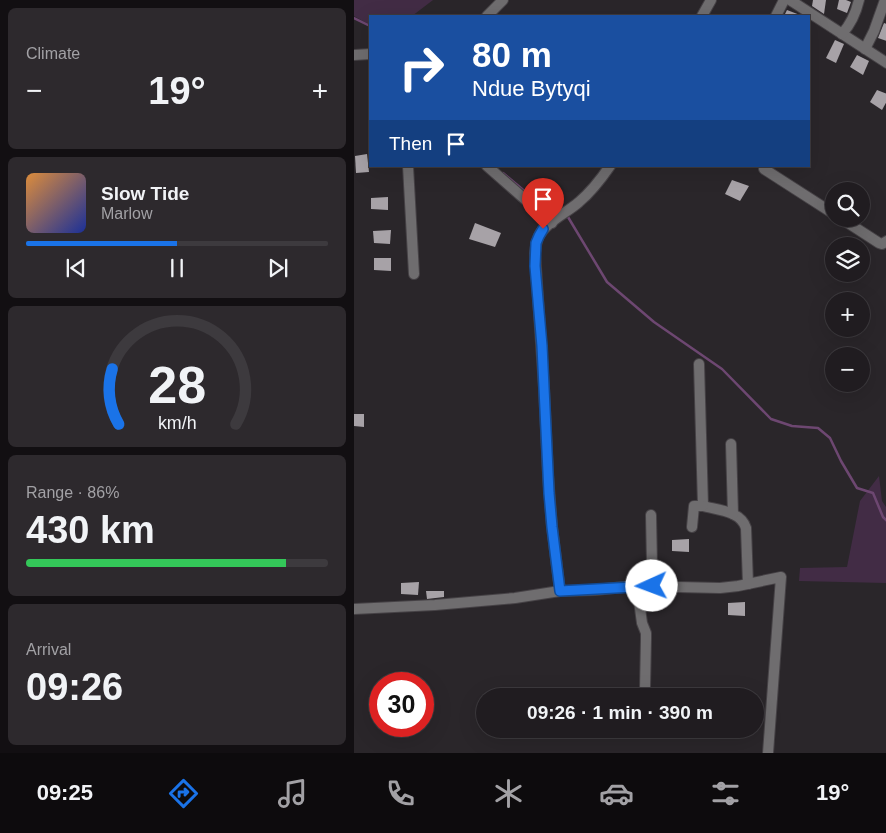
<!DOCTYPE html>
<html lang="en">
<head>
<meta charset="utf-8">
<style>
	:root { --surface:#201c20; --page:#2d292d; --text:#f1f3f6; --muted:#a2a1a5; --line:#3d3a3e; --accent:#1a73e8 }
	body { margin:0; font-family:Helvetica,sans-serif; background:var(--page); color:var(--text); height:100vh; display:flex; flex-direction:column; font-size:19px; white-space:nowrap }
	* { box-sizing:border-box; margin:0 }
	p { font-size:16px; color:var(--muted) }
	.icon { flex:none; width:28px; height:28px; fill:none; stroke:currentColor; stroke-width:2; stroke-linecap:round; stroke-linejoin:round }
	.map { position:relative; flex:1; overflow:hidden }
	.side { display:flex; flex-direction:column; gap:8px; padding:8px; background:#120f12; width:354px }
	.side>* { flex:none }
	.guide { position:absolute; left:15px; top:15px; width:441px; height:152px; border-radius:0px; box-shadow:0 5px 20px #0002,0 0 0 1px var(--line); background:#1a4fa0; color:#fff; overflow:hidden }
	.fabs { position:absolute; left:471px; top:182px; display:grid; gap:10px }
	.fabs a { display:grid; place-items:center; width:45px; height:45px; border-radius:50%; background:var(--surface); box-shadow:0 5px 20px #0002,0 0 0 1px var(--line); font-size:25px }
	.speed { position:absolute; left:15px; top:672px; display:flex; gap:10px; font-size:25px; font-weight:700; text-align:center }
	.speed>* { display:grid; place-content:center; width:65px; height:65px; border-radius:50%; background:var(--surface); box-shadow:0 5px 20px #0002,0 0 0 1px var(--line); line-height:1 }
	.speed .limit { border:8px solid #d22; background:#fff; color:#111 }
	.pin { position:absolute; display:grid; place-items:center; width:42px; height:42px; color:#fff; margin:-51px -21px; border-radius:50% 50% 50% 0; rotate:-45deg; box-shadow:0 0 5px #0007 }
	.pin .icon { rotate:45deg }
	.me { position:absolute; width:55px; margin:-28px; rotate:268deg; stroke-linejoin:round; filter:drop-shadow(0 0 4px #0008) }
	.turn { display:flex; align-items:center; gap:18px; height:105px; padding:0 20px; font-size:22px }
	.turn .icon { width:65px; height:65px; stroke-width:2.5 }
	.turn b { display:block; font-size:35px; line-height:42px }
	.then { display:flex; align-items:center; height:48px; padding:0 20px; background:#0003; gap:10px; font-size:19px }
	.big { font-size:38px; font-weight:700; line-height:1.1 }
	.side .widget { flex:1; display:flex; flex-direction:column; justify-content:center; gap:8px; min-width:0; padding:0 18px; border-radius:8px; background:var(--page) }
	.side .dial { align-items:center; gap:0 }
	.dial svg { height:130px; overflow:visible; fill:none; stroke:var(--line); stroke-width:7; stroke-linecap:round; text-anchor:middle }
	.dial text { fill:var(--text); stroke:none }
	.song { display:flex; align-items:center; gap:15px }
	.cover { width:60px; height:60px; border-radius:8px; background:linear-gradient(135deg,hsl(30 70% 55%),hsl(230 70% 35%)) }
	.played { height:5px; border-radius:2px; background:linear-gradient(90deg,var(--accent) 50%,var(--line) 50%) }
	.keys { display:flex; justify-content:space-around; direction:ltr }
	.heat { display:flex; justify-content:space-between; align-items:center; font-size:28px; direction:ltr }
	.charge { height:8px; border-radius:4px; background:linear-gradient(90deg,#34c759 86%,var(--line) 0) }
	.trip { position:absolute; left:122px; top:688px; width:288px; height:50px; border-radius:25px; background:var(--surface); box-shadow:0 5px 20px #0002,0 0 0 1px var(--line); font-weight:700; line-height:50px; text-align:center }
	.dock { display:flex; height:80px; justify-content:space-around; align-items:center; background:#0d0b0d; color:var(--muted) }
	.dock .icon { width:35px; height:35px }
	.dock .active { color:var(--accent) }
	.dock b { font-size:22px; color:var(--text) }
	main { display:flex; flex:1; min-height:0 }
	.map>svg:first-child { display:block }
</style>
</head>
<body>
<main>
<section class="side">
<div class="widget"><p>Climate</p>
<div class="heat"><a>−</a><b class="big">19°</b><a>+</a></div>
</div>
<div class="widget">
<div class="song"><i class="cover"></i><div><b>Slow Tide</b><p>Marlow</p></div></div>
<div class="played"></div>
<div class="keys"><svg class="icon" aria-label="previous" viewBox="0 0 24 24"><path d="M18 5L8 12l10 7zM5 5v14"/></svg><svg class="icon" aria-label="pause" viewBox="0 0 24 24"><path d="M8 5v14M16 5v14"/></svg><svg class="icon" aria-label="next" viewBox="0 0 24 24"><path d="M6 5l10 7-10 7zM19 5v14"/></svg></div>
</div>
<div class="widget dial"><svg viewBox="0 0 100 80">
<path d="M14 69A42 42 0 1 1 86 69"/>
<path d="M14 69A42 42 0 0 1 10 35" stroke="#1a73e8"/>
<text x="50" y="56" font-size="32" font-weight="700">28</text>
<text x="50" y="72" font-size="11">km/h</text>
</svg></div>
<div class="widget"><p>Range · 86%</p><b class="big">430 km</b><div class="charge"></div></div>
<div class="widget"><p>Arrival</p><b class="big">09:26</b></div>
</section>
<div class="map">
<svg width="533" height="753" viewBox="0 0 533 753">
	<rect width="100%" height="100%" fill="#2a262a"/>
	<g fill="#422c45">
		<polygon points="0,0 79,0 58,16 16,16 16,25 0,16"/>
		<polygon points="525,476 528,501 532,507 532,583 445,581 446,568 493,567 506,501"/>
	</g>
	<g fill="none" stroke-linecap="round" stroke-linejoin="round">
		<g stroke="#6d4771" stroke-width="2.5">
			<polyline points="0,18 16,26"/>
			<polyline points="149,173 180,199 206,211"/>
			<polyline points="214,217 253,282 300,322 368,369 417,419 438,426 464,428 476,438 487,461 503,488 519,493 529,517 533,521"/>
		</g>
	</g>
	<g fill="#a7a2a7">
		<polygon points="459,0 472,0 470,14 458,6"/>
		<polygon points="485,0 492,0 497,2 493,13 483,9"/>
		<polygon points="433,10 446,15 448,16 430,16"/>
		<polygon points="530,23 533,24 533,41 524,38"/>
		<polygon points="481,40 490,44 482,63 472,58"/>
		<polygon points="503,55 515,61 509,75 496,67"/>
		<polygon points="523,90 533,94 533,101 528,110 516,102"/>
		<polygon points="13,154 15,172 2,173 1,156"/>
		<polygon points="378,180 395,186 386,201 371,194"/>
		<polygon points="34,197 34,210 17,209 17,198"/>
		<polygon points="121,223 147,233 141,247 115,239"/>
		<polygon points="37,230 36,244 20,243 19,231"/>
		<polygon points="20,258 37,258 37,271 20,270"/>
		<polygon points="0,414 10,414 10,427 0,426"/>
		<polygon points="335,539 335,552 318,551 318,540"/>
		<polygon points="65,582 64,595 47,594 47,583"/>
		<polygon points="72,591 90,591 90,597 73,599"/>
		<polygon points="391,602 391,616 374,615 374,603"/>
	</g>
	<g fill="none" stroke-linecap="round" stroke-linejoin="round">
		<g stroke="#464246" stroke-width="12">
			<g id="minor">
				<polyline points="436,0 533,63"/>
				<polyline points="133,16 149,0"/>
				<polyline points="348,16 357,0"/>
				<polyline points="422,16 430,0"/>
				<path d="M488 34C497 24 502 13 505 0"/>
				<polyline points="511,49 520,31 531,0"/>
				<polyline points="0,55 16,54"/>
				<polyline points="54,166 60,274"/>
				<polyline points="133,166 198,223"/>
				<polyline points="410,169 480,214"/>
				<polyline points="488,219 525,243 528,244 533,241"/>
				<path d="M345 364 349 506C364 510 387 511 392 528L394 584"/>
				<polyline points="377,444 379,514"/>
				<polyline points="297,515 298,565 297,586"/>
				<polyline points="338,527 340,506 349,506"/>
				<polyline points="283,586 288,623 292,633 292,639 291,689"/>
				<path d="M206 591 198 527 194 475 190 388 181 253C182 246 182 240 186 234 194 221 214 212 225 202 237 192 247 179 256 166"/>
				<polyline points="0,609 81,605 161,598 206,591 241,590 279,586 366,588 384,586 427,577 414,753"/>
			</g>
		</g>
		<use href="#minor" stroke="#6f6d6f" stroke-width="10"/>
	</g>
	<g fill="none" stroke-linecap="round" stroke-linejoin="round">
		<g stroke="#114b97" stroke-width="12">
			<polyline id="route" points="189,229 185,236 182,243 181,266 188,346 195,493 198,527 206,591 298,586"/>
		</g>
		<use href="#route" stroke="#1a73e8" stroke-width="9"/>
	</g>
</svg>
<div class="fabs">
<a><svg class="icon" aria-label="search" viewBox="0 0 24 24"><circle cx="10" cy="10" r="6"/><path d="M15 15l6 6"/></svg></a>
<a><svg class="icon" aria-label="layers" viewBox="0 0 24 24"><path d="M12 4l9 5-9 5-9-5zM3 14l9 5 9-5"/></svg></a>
<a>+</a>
<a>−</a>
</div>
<div class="speed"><div class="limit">30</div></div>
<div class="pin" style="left:189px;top:229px;background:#d93025"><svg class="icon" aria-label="arrive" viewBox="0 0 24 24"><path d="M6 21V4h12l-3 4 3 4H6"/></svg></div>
<svg class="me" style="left:298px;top:586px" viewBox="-20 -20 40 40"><circle r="19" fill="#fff"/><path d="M0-13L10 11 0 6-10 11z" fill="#1a73e8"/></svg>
<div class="trip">09:26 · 1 min · 390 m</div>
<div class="guide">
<div class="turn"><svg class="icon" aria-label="right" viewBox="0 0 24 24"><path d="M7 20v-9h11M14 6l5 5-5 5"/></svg><div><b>80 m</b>Ndue Bytyqi</div></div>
<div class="then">Then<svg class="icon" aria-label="arrive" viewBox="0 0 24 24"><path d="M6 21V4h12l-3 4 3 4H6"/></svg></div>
</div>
</div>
</main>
<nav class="dock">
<b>09:25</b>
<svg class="icon active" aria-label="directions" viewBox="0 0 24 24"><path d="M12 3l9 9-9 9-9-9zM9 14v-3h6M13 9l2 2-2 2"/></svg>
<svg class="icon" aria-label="music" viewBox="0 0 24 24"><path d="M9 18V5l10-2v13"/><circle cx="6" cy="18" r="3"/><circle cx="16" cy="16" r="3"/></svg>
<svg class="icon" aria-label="phone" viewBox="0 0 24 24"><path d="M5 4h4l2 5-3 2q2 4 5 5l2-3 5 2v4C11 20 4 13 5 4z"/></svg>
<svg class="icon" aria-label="climate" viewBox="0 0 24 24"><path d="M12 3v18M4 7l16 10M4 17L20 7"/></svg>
<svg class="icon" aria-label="car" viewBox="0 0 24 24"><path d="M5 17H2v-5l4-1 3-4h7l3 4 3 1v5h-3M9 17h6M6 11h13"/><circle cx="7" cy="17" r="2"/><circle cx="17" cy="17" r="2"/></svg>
<svg class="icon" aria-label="filters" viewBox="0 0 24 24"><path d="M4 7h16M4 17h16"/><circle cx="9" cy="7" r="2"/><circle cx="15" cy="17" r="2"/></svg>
<b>19°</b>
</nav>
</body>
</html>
